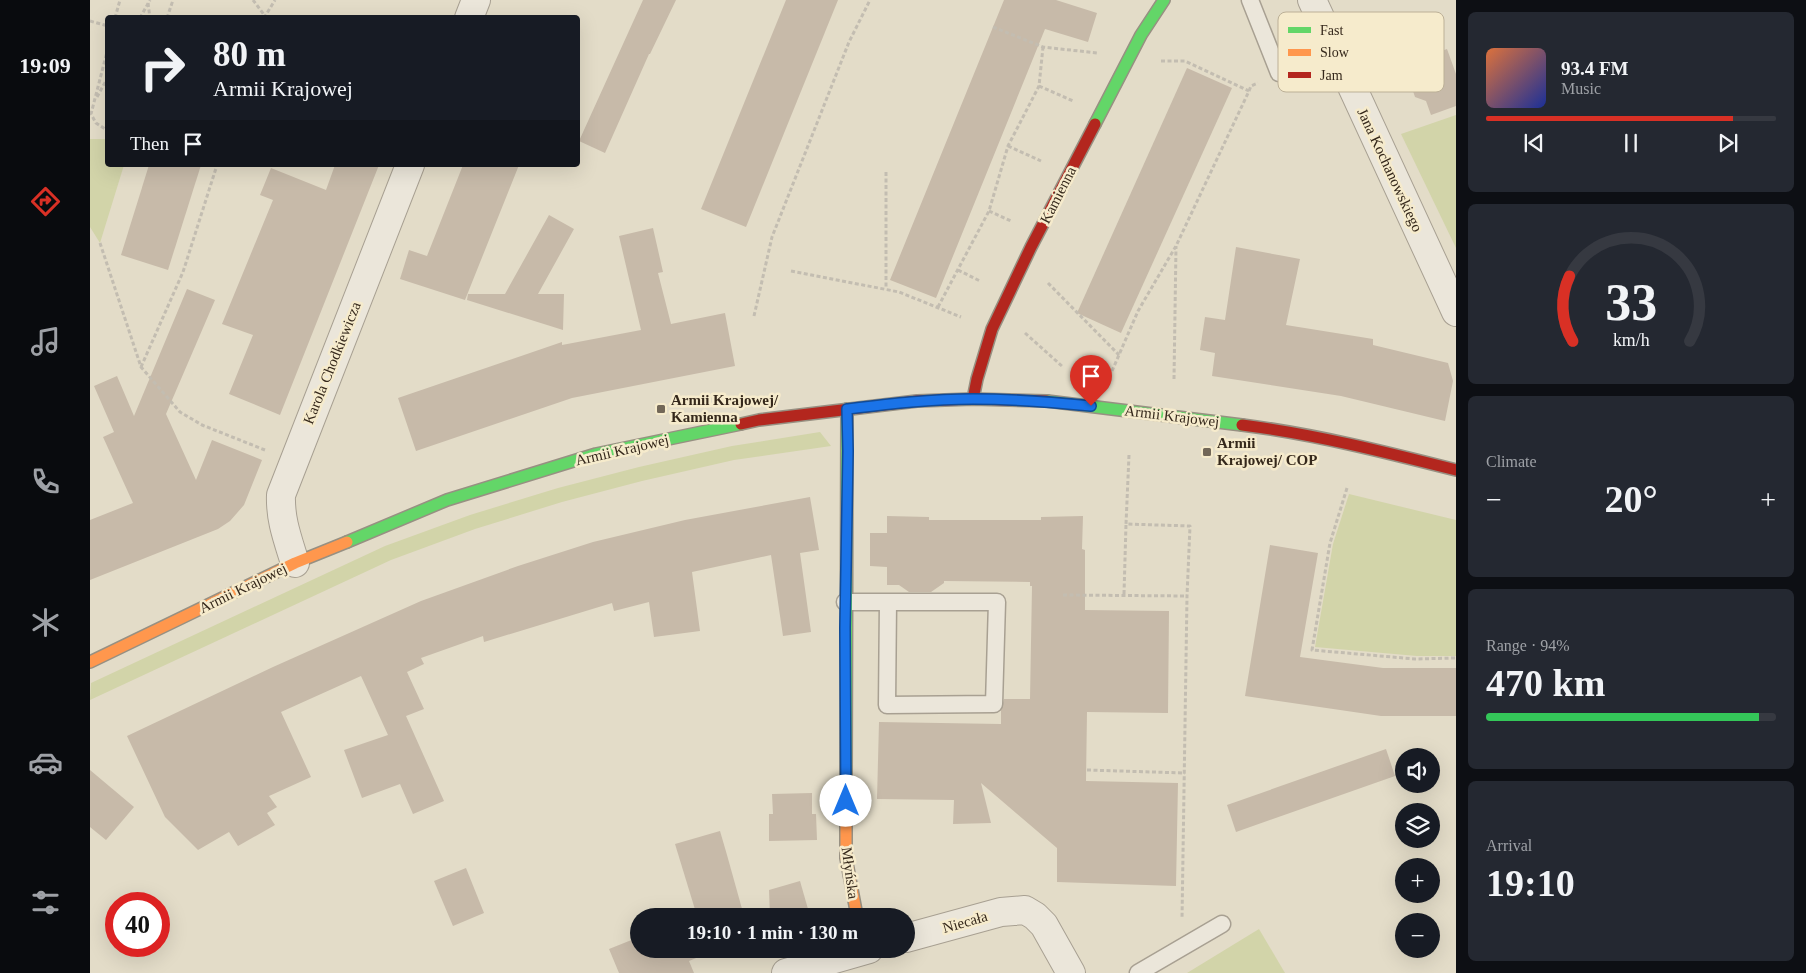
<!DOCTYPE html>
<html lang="en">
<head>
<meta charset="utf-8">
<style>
	:root { --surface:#171b24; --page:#242831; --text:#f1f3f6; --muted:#9ea1a6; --line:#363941; --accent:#d93025 }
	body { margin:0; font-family:Georgia,serif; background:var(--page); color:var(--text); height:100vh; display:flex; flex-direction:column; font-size:19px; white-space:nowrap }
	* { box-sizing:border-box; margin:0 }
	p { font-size:16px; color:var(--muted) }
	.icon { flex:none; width:28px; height:28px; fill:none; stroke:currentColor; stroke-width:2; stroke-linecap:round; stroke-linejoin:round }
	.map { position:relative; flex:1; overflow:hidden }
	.side { display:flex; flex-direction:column; gap:12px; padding:12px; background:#0d0f14; width:350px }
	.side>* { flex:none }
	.hud { position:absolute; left:15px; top:15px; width:475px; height:152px; border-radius:5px; box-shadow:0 5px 20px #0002; background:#171b24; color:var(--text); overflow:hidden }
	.tools { position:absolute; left:1305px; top:748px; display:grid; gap:10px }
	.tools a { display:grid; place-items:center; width:45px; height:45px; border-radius:50%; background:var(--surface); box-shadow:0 5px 20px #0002; font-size:25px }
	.speed { position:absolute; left:15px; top:892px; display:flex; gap:10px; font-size:25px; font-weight:700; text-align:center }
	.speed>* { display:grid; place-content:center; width:65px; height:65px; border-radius:50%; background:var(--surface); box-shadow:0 5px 20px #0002; line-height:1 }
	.speed .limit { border:8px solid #d22; background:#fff; color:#111 }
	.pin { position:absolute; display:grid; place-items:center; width:42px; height:42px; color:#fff; margin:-51px -21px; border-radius:50% 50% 50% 0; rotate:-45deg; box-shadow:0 0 5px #0007 }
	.pin .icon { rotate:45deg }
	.me { position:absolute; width:55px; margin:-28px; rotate:0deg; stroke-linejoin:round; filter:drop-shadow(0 0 4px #0008) }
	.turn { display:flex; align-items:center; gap:18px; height:105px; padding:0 25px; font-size:22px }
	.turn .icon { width:65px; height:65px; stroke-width:2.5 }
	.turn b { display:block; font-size:35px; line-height:42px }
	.then { display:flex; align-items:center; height:48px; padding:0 25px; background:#0003; gap:10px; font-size:19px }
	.big { font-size:38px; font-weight:700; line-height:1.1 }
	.side .card { flex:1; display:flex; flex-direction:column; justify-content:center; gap:8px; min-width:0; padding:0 18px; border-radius:8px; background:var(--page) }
	.side .dial { align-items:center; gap:0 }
	.dial svg { height:130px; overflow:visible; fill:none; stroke:var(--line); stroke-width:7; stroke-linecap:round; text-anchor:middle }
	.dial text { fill:var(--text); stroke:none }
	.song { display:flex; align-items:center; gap:15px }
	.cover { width:60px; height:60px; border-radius:8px; background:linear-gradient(135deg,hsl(20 70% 55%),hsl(230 70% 35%)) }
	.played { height:5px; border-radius:2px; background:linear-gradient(90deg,var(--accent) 85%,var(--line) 85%) }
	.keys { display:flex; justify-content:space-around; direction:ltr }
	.heat { display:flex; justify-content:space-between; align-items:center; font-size:28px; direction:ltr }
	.charge { height:8px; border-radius:4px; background:linear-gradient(90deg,#34c759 94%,var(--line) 0) }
	.trip { position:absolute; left:540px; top:908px; width:285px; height:50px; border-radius:25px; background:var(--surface); box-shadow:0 5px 20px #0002; font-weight:700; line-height:50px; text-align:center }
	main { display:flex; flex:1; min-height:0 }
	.tab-bar { display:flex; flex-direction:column; width:90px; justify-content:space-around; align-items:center; background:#090b0e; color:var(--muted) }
	.tab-bar .icon { width:35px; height:35px }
	.tab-bar .active { color:var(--accent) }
	.tab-bar b { font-size:22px; color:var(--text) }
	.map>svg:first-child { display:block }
</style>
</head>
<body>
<main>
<nav class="tab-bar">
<b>19:09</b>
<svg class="icon active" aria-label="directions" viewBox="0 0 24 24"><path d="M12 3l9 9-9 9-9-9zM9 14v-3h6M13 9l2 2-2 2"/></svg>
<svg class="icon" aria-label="music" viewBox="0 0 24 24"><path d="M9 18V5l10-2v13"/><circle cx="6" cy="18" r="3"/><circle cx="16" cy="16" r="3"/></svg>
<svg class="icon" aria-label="phone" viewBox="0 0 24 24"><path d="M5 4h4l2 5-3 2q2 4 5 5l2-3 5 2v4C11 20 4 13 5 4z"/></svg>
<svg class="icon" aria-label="climate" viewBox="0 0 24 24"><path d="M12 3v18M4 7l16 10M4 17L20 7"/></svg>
<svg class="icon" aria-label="car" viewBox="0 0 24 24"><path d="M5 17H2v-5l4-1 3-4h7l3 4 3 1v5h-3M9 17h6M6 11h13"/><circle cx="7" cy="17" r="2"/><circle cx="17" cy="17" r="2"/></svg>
<svg class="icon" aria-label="filters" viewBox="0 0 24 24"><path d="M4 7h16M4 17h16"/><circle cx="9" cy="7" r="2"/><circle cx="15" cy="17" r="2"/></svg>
</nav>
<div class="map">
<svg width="1366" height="973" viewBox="0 0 1366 973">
	<rect width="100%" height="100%" fill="#e3dcc8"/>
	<g fill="#d2d4a9">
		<polygon points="1366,115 1366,248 1311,134"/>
		<polygon points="0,139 17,139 18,165 34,165 10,243 0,227"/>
		<polygon points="730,432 741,446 644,460 552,481 472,502 385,529 301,560 0,700 1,683 295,546 380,515 468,488 549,467 642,446"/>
		<polygon points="1259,494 1366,520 1366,656 1327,656 1225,647 1243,544"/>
		<polygon points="1169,929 1195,973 1097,973"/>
	</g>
	<g fill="#c7baa9">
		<polygon points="553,0 586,0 560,54 559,54 515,153 489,141"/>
		<polygon points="696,0 748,0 656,227 611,209"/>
		<polygon points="914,0 966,0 1007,13 998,42 955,29 846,298 800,280"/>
		<polygon points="1357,49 1366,74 1366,106 1341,115 1336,101 1325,97 1321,85 1326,75 1322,62"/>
		<polygon points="1097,68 1142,88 1031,333 987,313"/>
		<polygon points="59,165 111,165 78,270 31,255"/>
		<polygon points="245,165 289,165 190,415 139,394 163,335 132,324 183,200 170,195 181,168 236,190"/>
		<polygon points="373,165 429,165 375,300 310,279 319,250 337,256"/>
		<polygon points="459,215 484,229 448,294 474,294 473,330 377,300 378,294 415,294"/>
		<polygon points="563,228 573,272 568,273 581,324 635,313 645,366 482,398 326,451 308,398 472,342 472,345 551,330 529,236"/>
		<polygon points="1146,247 1210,259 1196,325 1283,339 1283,345 1358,363 1363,381 1355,421 1251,396 1122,376 1125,353 1110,350 1115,317 1135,320"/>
		<polygon points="97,289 125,300 76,414 106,480 122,440 172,460 154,505 140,521 128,529 0,580 0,520 43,503 13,437 24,432 4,386 27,376 44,416"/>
		<polygon points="720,497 729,550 710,553 721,632 693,636 681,555 602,572 610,631 564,637 559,602 524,611 522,603 394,642 393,636 331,658 334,664 317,672 334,709 316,716 354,801 323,814 310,784 272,798 254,750 298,735 271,676 191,712 221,777 179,796 187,807 177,813 185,825 148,846 139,832 108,850 75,817 37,736 183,667 331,601 428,566 503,542 595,520"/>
		<polygon points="797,516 839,517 839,520 951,520 951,517 993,516 992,549 995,550 995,610 1079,611 1078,713 997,712 996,781 1088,783 1086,886 967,882 967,848 891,783 901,823 863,824 864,800 787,799 789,722 911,724 911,710 914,699 940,699 942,586 940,586 940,582 854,581 854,583 841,592 819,592 809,585 797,585 797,567 780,566 780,533 797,533"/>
		<polygon points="1180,545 1228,553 1210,657 1293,668 1366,668 1366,716 1291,716 1155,696"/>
		<polygon points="1296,749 1305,776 1146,832 1137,805"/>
		<polygon points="0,770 44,807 16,840 0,827"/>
		<polygon points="722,793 722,814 726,814 727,840 679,841 679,814 683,814 682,794"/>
		<polygon points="630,831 637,855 654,916 607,916 585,844"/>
		<polygon points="376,868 394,913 363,926 344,881"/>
		<polygon points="710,881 720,916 680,916 679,890"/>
		<polygon points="549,937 549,949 616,949 618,953 599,961 604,973 529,973 519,949"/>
	</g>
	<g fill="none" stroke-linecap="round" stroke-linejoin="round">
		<g stroke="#a8a092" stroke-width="19">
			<g id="lane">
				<polyline points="1160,0 1189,73"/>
				<polyline points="755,602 907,602 904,704 797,705 798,602"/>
				<polyline points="1048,973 1132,924"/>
			</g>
		</g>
		<g stroke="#a8a092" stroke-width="30">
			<g id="street">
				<polyline points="1222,0 1366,312"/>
				<polyline points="379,18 386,0"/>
				<path d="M205 563C198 540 190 520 191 495L320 165"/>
				<polyline points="816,938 911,912 935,910 945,916 954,925 981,973"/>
				<polyline points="696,973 779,949"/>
			</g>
		</g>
		<g stroke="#979082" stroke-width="14">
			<g id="fast">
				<polyline points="1005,124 1051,35 1074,0"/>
				<polyline points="957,401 1152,425"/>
				<polyline points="257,542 357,500 506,454 651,424"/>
				<polyline points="756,780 757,409"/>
			</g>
		</g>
		<g stroke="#979082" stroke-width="14">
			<g id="slow">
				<polyline points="0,662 205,563 257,542"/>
				<polyline points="756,780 756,858 767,916"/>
			</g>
		</g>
		<g stroke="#979082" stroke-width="14">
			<g id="jam">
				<polyline points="883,399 887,379 902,329 941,247 1005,124"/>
				<polyline points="651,424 669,420 827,401 883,399 957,401"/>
				<path d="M1152 425C1224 434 1295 452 1366 470"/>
			</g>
		</g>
		<g stroke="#c3bdb1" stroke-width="3" stroke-dasharray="4 2.5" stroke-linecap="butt">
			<polyline points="163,0 175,16"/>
			<polyline points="58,3 60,18"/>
			<polyline points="25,18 30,0"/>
			<polyline points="50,18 60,0"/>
			<polyline points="77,18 83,0"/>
			<polyline points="174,18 185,0"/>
			<polyline points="0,21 18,26"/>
			<polyline points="903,27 953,47 1007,53"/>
			<polyline points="18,48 1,114 6,123 18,131"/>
			<polyline points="1071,61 1095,61 1159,91"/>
			<polyline points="949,86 983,101"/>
			<polyline points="7,97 18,77"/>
			<polyline points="918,146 951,161"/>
			<polyline points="796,172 796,289"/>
			<polyline points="899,211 921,221"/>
			<polyline points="10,243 51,367 90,412 112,425 175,450"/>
			<polyline points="868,270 890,281"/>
			<polyline points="701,271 809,292 871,317"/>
			<polyline points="958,283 1029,355"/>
			<polyline points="848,307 899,211 918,146 949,86 953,47"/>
			<polyline points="664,316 682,237 759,42 780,0"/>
			<polyline points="935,333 973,367"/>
			<polyline points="51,367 93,272 127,165"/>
			<polyline points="1022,371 1048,311 1086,246 1159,91 1161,86 1168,83"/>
			<polyline points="1084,379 1086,246"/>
			<polyline points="1039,455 1036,524 1100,526 1097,596 1092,919"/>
			<polyline points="1257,488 1240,543 1222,650 1325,659 1366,658"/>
			<polyline points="1034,594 1036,524"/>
			<polyline points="973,595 1097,596"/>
			<polyline points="997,770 1095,773"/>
		</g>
		<use href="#lane" stroke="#ebe6da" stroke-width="16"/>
		<use href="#street" stroke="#ebe6da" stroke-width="28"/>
		<use href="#fast" stroke="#63d668" stroke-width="11"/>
		<use href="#slow" stroke="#ff974d" stroke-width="11"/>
		<use href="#jam" stroke="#b3261e" stroke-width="11"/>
	</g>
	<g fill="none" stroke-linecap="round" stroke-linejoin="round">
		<g stroke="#114b97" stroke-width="12">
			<path id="route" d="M756 801 755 628 758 451 757 409C799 404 840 399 883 399 922 399 962 402 1001 406"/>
		</g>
		<use href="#route" stroke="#1a73e8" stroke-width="9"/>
	</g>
	<g fill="#726758" stroke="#f6ebcc" stroke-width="2">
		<rect x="566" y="404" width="10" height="10" rx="2.5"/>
		<rect x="1112" y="447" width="10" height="10" rx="2.5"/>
	</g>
	<g text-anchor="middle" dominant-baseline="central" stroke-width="5" stroke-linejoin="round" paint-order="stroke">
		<g font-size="15" fill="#35281b" stroke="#f6ebcc">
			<text transform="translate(1300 170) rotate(65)">Jana Kochanowskiego</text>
			<text transform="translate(968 195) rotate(-63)">Kamienna</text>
			<text transform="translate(242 363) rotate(-68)">Karola Chodkiewicza</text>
			<text transform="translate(1082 416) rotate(7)">Armii Krajowej</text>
			<text transform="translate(532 450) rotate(-13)">Armii Krajowej</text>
			<text transform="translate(153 588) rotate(-26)">Armii Krajowej</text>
			<text transform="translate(760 873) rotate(82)">Młyńska</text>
			<text transform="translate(875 922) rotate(-16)">Niecała</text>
		</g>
		<g font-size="15" font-weight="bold" fill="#35281b" stroke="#f6ebcc" text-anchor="start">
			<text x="581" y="400">Armii Krajowej/<tspan x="581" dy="17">Kamienna</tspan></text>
			<text x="1127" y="443">Armii<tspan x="1127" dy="17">Krajowej/ COP</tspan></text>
		</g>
	</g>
	<rect x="1188" y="12" width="166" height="80" rx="8" fill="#f6ebcc" stroke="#bcb097" stroke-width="1"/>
	<rect x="1198" y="27" width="23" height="6" fill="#63d668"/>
	<rect x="1198" y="49" width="23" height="7" fill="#ff974d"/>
	<rect x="1198" y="72" width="23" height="6" fill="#b3261e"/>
	<g font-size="14" fill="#35281b">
		<text x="1230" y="35">Fast</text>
		<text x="1230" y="57">Slow</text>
		<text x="1230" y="80">Jam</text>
	</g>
</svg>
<div class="tools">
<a><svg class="icon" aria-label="sound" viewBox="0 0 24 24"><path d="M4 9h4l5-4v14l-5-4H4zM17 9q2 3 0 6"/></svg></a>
<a><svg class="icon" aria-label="layers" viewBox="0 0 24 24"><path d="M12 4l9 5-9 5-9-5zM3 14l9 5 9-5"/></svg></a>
<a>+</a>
<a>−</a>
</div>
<div class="speed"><div class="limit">40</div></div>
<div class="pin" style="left:1001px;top:406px;background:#d93025"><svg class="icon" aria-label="arrive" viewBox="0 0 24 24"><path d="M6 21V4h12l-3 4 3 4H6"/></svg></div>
<svg class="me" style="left:756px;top:801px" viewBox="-20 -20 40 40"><circle r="19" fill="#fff"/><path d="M0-13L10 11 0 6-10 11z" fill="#1a73e8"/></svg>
<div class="trip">19:10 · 1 min · 130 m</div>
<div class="hud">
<div class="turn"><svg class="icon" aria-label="right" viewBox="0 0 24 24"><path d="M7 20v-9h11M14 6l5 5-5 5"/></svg><div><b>80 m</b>Armii Krajowej</div></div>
<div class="then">Then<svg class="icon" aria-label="arrive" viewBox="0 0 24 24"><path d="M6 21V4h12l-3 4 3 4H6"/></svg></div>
</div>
</div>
<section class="side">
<div class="card">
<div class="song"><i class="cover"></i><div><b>93.4 FM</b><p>Music</p></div></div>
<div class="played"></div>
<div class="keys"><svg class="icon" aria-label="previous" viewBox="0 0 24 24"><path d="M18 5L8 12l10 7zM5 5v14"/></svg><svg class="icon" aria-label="pause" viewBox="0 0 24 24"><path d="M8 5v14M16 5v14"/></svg><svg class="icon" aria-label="next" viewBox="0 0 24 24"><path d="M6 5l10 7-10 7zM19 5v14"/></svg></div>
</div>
<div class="card dial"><svg viewBox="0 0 100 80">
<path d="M14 69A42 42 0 1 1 86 69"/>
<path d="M14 69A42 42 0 0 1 12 29" stroke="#d93025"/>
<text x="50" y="56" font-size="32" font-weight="700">33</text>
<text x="50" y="72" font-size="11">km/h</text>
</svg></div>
<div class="card"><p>Climate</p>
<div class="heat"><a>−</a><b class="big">20°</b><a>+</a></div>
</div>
<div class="card"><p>Range · 94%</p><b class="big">470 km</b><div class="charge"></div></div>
<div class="card"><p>Arrival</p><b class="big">19:10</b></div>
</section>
</main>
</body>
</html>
